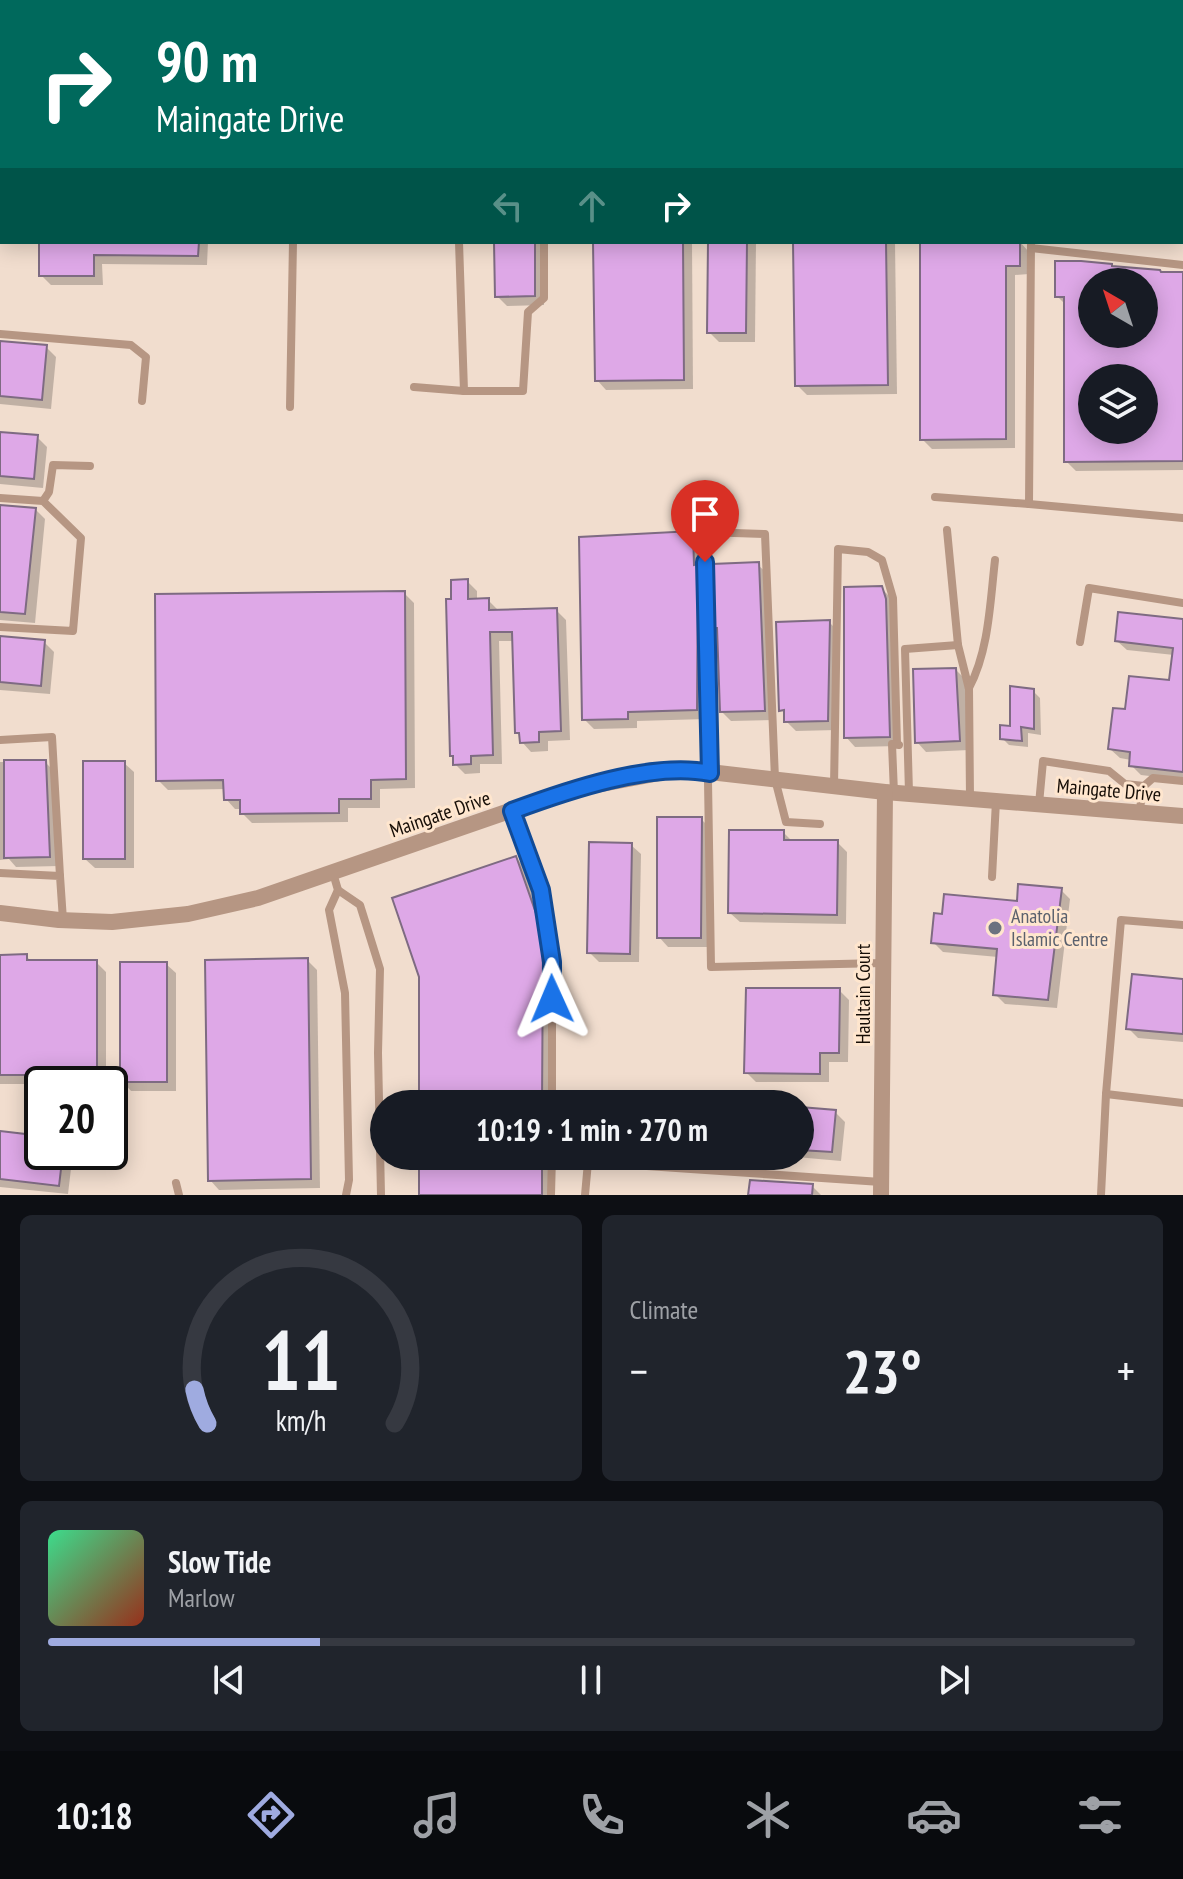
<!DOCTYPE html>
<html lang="en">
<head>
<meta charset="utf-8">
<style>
	:root { --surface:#171b24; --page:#20242c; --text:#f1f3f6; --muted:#9ea1a6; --line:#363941; --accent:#9fabe0 }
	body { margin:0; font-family:"PT Sans Narrow",sans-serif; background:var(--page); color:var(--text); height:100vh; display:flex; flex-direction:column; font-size:30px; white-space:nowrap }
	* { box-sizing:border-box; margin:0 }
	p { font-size:26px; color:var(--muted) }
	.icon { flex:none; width:44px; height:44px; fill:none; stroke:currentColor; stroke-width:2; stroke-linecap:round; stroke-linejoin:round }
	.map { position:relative; height:1195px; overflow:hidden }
	.details { display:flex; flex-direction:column; gap:20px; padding:20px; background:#0d0f14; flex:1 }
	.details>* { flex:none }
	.top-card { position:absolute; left:0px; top:0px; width:1184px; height:244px; box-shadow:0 4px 20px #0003; background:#00695c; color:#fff; overflow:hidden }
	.needle { width:52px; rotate:321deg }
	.fabs { position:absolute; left:1078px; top:268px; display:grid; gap:16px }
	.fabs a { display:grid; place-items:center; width:80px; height:80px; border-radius:50%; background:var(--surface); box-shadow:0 4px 20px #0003; font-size:40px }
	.speed { position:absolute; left:24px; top:1066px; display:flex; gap:16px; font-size:40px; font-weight:700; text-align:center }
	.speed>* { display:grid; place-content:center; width:104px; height:104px; border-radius:50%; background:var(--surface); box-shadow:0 4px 20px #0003; line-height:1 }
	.speed .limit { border:4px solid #111; border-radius:12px; background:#fff; color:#111 }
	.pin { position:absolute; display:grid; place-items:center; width:68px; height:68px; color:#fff; margin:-82px -34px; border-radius:50% 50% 50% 0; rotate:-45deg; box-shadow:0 0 8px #0007 }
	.pin .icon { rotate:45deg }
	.me { position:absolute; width:88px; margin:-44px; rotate:359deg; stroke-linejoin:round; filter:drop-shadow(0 0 6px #0008) }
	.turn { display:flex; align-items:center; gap:28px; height:168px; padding:0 24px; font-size:36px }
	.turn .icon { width:104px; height:104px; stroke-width:2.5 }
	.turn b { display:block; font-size:56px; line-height:68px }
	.lanes { display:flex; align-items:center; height:76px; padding:0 24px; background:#0003; justify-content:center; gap:40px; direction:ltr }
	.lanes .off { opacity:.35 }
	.big { font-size:60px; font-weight:800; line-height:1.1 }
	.details .widget { flex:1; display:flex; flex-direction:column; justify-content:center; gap:12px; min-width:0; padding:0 28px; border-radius:12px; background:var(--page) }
	.details .dial { align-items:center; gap:0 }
	.dial svg { height:208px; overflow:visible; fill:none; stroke:var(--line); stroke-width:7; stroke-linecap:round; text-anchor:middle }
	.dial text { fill:var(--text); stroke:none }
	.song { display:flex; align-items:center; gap:24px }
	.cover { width:96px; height:96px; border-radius:12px; background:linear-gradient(135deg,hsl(150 70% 55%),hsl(10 70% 35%)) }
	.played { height:8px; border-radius:4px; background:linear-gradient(90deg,var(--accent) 25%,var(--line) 25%) }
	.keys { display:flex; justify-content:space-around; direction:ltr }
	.heat { display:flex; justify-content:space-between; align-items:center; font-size:44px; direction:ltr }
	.details .tiles { flex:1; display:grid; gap:20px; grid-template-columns:1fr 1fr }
	.widget:last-child { grid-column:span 2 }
	.trip { position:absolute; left:370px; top:1090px; width:444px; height:80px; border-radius:40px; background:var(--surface); box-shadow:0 4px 20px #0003; font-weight:800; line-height:80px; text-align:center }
	.tab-bar { display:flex; height:128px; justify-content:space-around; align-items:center; background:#090b0e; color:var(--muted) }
	.tab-bar .icon { width:56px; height:56px }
	.tab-bar .on { color:var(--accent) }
	.tab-bar b { font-size:36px; color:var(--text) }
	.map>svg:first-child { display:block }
</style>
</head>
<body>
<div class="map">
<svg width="1183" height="1195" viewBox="0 0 1183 1195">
	<rect width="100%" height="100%" fill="#ffe6ce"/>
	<path fill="#f1ddce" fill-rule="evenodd" d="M0 0H1183V1195H0ZM2 2H1182V242H2ZM1092 282H1144V334H1092ZM1092 378H1144V430H1092ZM42 1084H110V1152H42ZM384 1104H800V1156H384Z"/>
	<g fill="#0003" fill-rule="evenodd">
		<polygon points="0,0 200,0 200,2 2,2 0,40"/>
		<rect x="241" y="0" width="113" height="2"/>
		<rect x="376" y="0" width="47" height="2"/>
		<rect x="441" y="0" width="112" height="2"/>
		<polygon points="954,0 1183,0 1183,2 956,2"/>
		<polygon points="1183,74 1183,175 1182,175 1182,74"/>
		<polygon points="0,146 2,148 4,244 0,244"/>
		<polygon points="41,242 208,242 207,265 102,264 103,285 51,285 41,275"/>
		<polygon points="496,242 544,242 544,305 507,306 497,296"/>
		<polygon points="595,242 692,242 693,389 606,390 597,380"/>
		<polygon points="710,242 756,242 755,342 719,342 709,332"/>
		<polygon points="795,242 895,242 897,394 807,395 797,385"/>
		<polygon points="922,242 1020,242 1029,252 1029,274 1015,275 1015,448 932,449 922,439"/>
		<path d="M1057 263 1183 274V470L1076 471 1066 461V305L1057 296ZM1092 282H1144V334H1092ZM1092 378H1144V430H1092Z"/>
		<polygon points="0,343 46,347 56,357 51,409 0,404"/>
		<polygon points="0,434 37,437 47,447 43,488 0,484"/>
		<polygon points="0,506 35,509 45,519 35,623 0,620"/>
		<polygon points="693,533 702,543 706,719 637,721 637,728 594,729 584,719"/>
		<polygon points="758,565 768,574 774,720 731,721 722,712 719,632 715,627"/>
		<polygon points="467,581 477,591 477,601 488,600 498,610 556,610 566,620 570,740 548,741 548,751 531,752 522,742 521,736 517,732 514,641 499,641 502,764 480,764 480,773 465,774 455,764 452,755 453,601"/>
		<polygon points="881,588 891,598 899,746 855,747 846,737"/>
		<polygon points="404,593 414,603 415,788 380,789 380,808 348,808 348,822 252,823 242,813 242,809 235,809 226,799 226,789 168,790 158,780"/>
		<polygon points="1183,621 1183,780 1141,775 1131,765 1131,760 1120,758 1110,749 1127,711 1171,682 1174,655 1127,650 1117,641"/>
		<polygon points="829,622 839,632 837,730 796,731 786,721 786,714 781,710"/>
		<polygon points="0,638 44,642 54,652 50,694 0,690"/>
		<polygon points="956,670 965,679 969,750 926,752 917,742"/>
		<polygon points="1033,691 1040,698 1041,735 1028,733 1028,747 1009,745 1002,738 1012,728"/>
		<polygon points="0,762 45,762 55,772 59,866 16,867 9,859 0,860"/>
		<polygon points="124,763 134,772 134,868 95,868 85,859"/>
		<polygon points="701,819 711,829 710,947 668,947 659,937"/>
		<polygon points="783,832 793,842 837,842 847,852 846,924 740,922 730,913"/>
		<polygon points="631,845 641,854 639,962 599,962 589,952"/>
		<polygon points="516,858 526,868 548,934 551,1104 421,1104"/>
		<polygon points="1061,890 1070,899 1057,1008 1005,1004 995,994 998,957 943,952 933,942"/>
		<polygon points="26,956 32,962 96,962 106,972 106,1084 0,1084 0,957"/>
		<polygon points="307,960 317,970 320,1188 219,1190 210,1180"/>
		<polygon points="166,964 176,973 176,1091 131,1091 122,1081"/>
		<polygon points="1183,981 1183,1042 1138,1038 1128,1028"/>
		<polygon points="839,990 849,1000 848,1062 829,1062 829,1082 756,1082 746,1072"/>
		<polygon points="718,1101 747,1104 718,1104"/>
		<polygon points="800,1109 835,1112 845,1122 841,1161 785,1156 800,1156"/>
		<polygon points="0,1133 42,1138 42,1152 73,1152 68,1194 0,1187"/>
		<rect x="421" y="1156" width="130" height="39"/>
		<polygon points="812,1186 821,1195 750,1195"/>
	</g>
	<g fill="#dea8e7" stroke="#7e6b82" stroke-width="2" fill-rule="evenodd">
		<polygon points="39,242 199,242 198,256 94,255 94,276 39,276"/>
		<polygon points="494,242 535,242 535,296 495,297"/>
		<polygon points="593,242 683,242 684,380 595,381"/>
		<polygon points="708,242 747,242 746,333 707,333"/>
		<polygon points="793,242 886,242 888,385 795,386"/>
		<polygon points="920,242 1020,242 1020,266 1006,266 1006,439 920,440"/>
		<path d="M1055 261H1081L1112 264V266L1160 270 1161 272H1183V461L1064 462V297H1055ZM1092 282H1144V334H1092ZM1092 378H1144V430H1092Z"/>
		<polygon points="0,341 47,345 42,400 0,396"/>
		<polygon points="0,432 38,435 34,479 0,476"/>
		<polygon points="0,505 36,508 25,614 0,612"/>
		<polygon points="693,531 694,565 698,564 697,710 628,712 628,719 582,720 579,537"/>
		<polygon points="759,562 765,711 720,712 717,628 713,628 712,564"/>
		<polygon points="468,579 468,599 489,598 489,610 557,608 561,731 539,732 539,742 520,743 519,733 515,733 512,632 490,632 493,755 471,756 471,764 453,765 453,756 450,756 446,599 451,599 451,580"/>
		<polygon points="882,586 886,599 890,737 844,738 844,587"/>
		<polygon points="405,591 406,779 371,780 371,799 339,799 339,813 240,814 240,800 224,800 223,780 156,781 155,594"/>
		<polygon points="1118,612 1183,619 1183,772 1129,766 1130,752 1108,749 1113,708 1125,709 1129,676 1169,680 1173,648 1115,641"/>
		<polygon points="830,620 828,721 784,722 784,710 779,711 776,622"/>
		<polygon points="0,636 45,640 41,686 0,682"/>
		<polygon points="956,668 960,741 915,743 913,669"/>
		<polygon points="1010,686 1034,689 1034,729 1021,727 1022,741 1000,739 1000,725 1010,726"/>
		<polygon points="4,760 46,760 50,857 4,858"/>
		<rect x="83" y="761" width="42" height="98"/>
		<polygon points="657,817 702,817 701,938 657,938"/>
		<polygon points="729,830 784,830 784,840 838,840 837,915 728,913"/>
		<polygon points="589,842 632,843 630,954 587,953"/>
		<polygon points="516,856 539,922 543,948 542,1104 419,1104 419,977 392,898"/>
		<polygon points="1018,884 1062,888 1048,1000 993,995 997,949 931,943 934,913 942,914 944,894 1017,901"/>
		<polygon points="27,954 27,960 97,960 97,1080 49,1080 49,1075 0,1075 0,955"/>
		<polygon points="308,958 311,1179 208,1181 205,960"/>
		<rect x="120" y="962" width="47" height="120"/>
		<polygon points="1132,974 1183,979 1183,1034 1126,1029"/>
		<polygon points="746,988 840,988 839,1053 820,1053 820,1074 744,1073"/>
		<polygon points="800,1107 836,1110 832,1152 800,1150"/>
		<polygon points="0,1131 42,1136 42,1152 63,1152 59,1186 0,1179"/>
		<rect x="419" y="1156" width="123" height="39"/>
		<polygon points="750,1180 813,1184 812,1195 748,1195"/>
	</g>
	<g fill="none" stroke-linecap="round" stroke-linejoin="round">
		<g stroke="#b69683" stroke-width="8">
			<polyline points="416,0 416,2"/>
			<polyline points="547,0 547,2"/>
			<polyline points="917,0 917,2"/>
			<polyline points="198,2 198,0"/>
			<polyline points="349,2 349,0"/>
			<polyline points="1031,248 1183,265"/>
			<polyline points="0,334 131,345 146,357 142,401"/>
			<polyline points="414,387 464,391 459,242"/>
			<polyline points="464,391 523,391 528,312 544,298 544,242"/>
			<polyline points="290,407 293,242"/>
			<polyline points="935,497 1029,504 1031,242"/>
			<polyline points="0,498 43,501 81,538 73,631 0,627"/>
			<polyline points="43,501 49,492 53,465 90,466"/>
			<polyline points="1029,504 1183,518"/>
			<polyline points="947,530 958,645 969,689 970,798"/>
			<polyline points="1080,642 1089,588 1183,603"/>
			<path d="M969 688C989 650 990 603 995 560"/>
			<polyline points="0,740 52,737 60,876"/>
			<polyline points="834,786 838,549 868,552 882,560 893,598 897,744"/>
			<polyline points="1144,786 1153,778 1183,781"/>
			<polyline points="894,793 892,744 899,745"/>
			<polyline points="909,793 905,649 958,645"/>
			<polyline points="1039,804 1043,761 1109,771 1125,784 1144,786 1139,813"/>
			<polyline points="512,811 541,890 552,962 552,1104"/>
			<polyline points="820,824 786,822 775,779 765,534 704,532 711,967 883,963"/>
			<polyline points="0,873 60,876 63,920"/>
			<polyline points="333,873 338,890 329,910 345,993 349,1180 346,1195"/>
			<polyline points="992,877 996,801"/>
			<polyline points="338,890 360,905 380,969 378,1053 381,1195"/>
			<polyline points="1183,925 1121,920 1106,1094 1183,1103"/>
			<polyline points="176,1183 179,1195"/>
			<polyline points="551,1195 552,1156"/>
			<polyline points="585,1195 588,1162 881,1182"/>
			<polyline points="1101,1195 1106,1094"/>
		</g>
		<g stroke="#b69683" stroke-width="16">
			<polyline points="0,95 2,95"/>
			<polyline points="1182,219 1183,219"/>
			<polyline points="0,913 59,920 112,922 188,914 258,898 570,790 665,772 701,771 885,792 1183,816"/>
			<polyline points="881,1195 885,792"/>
		</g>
	</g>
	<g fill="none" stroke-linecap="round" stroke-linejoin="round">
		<g stroke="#114b97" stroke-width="20">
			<path id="route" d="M552 999V962L541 890 512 811C566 791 652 761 710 773L705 562"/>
		</g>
		<use href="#route" stroke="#1a73e8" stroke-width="14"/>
	</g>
	<circle fill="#6b7280" stroke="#ffe6ce" stroke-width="3" cx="995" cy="928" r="8"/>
	<g text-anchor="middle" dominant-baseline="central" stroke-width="6" stroke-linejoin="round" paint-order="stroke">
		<g font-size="20" fill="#160d06" stroke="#ffe6ce">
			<text transform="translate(1109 790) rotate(5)">Maingate Drive</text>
			<text transform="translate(440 814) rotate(-19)">Maingate Drive</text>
			<text transform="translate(863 994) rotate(-90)">Haultain Court</text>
		</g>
		<g font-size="20" fill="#5b616d" stroke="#ffe6ce" text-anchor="start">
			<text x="1011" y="916">Anatolia<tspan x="1011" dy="23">Islamic Centre</tspan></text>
		</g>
	</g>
</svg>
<div class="fabs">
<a><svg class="needle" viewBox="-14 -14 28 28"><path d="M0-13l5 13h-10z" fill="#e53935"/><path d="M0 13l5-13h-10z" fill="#9ea1a6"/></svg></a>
<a><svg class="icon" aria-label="layers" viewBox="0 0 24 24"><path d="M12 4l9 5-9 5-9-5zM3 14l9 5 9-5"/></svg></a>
</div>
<div class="speed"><div class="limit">20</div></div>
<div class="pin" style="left:705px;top:562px;background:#d93025"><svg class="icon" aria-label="arrive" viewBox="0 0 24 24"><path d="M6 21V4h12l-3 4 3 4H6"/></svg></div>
<svg class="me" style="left:552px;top:999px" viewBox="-20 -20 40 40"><path d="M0-17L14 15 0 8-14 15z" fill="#1a73e8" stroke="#fff" stroke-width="4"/></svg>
<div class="trip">10:19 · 1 min · 270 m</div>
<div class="top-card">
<div class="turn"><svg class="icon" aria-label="right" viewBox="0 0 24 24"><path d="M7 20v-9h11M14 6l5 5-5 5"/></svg><div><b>90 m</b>Maingate Drive</div></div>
<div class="lanes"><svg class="icon off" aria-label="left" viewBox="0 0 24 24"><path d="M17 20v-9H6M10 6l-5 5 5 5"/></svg><svg class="icon off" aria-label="ahead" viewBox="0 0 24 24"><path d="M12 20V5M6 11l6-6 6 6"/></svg><svg class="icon" aria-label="right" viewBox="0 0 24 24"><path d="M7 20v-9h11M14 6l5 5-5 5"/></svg></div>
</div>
</div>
<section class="details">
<div class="tiles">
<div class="widget dial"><svg viewBox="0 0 100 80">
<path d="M14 69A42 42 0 1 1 86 69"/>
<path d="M14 69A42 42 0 0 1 9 56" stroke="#9fabe0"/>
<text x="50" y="56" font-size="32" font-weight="700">11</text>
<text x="50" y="72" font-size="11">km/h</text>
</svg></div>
<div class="widget"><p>Climate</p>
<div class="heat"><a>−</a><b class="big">23°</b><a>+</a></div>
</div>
<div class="widget">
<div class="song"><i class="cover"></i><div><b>Slow Tide</b><p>Marlow</p></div></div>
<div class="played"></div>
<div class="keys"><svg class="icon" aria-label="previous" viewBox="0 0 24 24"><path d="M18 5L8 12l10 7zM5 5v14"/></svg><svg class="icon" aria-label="pause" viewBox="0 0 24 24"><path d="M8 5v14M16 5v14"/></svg><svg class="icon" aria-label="next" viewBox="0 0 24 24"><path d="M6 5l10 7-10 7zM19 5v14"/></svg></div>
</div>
</div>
</section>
<nav class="tab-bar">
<b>10:18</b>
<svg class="icon on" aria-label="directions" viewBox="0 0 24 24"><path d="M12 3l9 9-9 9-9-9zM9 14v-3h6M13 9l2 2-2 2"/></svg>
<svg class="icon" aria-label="music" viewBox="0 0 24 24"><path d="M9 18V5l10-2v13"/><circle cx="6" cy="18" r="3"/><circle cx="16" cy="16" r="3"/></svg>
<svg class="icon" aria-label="phone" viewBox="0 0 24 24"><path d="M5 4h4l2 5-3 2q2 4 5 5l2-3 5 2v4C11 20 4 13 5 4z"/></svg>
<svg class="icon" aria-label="climate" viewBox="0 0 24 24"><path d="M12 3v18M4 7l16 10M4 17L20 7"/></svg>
<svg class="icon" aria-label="car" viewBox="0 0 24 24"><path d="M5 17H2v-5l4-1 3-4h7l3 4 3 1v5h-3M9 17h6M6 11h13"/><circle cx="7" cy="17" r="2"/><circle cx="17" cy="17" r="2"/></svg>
<svg class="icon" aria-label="filters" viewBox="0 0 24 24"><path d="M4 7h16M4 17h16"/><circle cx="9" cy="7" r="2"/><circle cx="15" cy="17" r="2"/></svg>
</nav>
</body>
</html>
